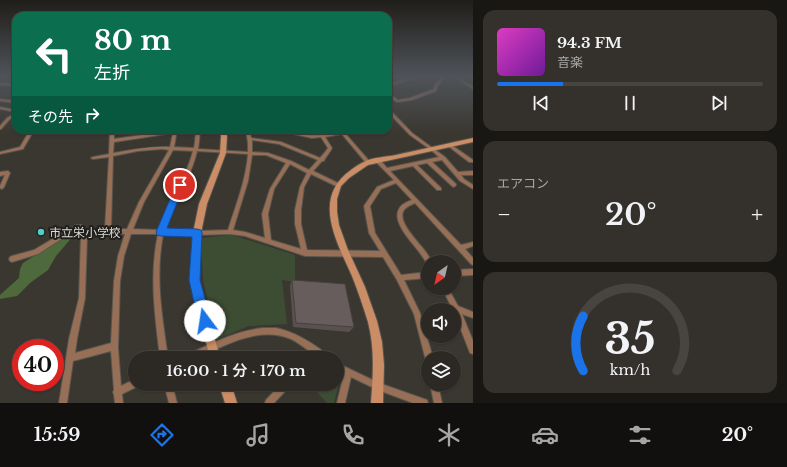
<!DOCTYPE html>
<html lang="ja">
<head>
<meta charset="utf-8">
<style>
	:root { --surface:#2c2924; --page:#34312c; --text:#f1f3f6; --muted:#a6a6a6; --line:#484541; --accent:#1a73e8 }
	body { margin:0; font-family:"Libre Baskerville","Noto Sans JP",serif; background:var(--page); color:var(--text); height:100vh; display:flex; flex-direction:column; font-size:15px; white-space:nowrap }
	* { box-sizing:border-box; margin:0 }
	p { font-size:13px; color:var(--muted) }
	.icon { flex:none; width:22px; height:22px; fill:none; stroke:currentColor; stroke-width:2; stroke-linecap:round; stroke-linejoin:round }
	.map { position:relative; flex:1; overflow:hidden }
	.drawer { display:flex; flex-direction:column; gap:10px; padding:10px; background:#181714; width:314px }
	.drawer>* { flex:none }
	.top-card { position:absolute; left:12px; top:12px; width:380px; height:122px; border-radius:12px; box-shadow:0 1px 3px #0004,0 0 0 1px var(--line); background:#0b6e4f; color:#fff; overflow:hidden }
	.needle { width:26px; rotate:214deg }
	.buttons { position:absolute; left:421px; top:255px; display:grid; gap:8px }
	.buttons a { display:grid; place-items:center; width:40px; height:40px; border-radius:50%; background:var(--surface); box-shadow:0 1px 3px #0004,0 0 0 1px var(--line); font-size:20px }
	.speed { position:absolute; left:12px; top:339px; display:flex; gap:8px; font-size:20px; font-weight:700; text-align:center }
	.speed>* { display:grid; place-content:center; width:52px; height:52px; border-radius:50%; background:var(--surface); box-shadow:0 1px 3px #0004,0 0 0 1px var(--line); line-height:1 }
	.speed .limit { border:6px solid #d22; background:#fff; color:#111 }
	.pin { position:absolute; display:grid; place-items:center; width:34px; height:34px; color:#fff; margin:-17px; border:2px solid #fff; border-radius:50%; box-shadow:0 1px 4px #0007 }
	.me { position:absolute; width:44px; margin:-22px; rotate:346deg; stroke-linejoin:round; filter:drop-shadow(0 0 3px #0008) }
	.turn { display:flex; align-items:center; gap:14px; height:84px; padding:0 16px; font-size:18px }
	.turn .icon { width:52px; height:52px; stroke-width:2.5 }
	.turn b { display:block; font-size:28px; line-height:34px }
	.then { display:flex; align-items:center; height:38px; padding:0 16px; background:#0003; gap:8px; font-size:15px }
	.big { font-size:30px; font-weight:600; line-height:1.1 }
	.drawer .widget { flex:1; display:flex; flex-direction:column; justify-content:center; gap:6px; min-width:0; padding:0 14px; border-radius:12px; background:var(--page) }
	.drawer .dial { align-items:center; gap:0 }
	.dial svg { height:104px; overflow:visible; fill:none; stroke:var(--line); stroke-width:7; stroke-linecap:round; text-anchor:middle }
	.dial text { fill:var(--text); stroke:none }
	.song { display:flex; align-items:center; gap:12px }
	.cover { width:48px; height:48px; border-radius:6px; background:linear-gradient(135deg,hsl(310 70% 55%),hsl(280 70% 35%)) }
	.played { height:4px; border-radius:2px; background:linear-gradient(90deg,var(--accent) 25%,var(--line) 25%) }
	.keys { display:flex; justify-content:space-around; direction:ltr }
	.heat { display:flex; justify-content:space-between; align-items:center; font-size:22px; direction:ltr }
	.trip { position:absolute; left:128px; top:351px; width:216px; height:40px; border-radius:20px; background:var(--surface); box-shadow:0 1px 3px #0004,0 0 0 1px var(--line); font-weight:600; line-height:40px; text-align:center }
	.menu { display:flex; height:64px; justify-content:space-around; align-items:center; background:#12100e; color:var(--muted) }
	.menu .icon { width:28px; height:28px }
	.menu .selected { color:var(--accent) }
	.menu b { font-size:18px; color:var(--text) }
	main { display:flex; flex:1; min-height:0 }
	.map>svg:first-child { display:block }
</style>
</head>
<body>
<main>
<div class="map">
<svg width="473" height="403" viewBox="0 0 473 403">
	<rect width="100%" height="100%" fill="#3a3730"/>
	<g fill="#3d4d33">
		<polygon points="232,235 295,255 295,282 282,280 287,324 249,326 217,339 203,280 201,238"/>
		<polygon points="337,373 340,379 334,403 327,403 316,391 321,384 337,384"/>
	</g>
	<polygon fill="#4e693b" points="71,232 74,232 74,235 56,256 48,270 30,283 17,296 0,299 0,295 19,278 20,269 23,263"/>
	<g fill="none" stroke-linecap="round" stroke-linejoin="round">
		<g stroke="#57554e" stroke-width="2">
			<g id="street">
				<polygon points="415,77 418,78 388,86 388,84"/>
				<polygon points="441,77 444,77 438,86 436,91 412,100 397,102 388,96 388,93 398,100 410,98 434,89 434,86"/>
				<polygon points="454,77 458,77 473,87 473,89"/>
				<polygon points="469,77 473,77 473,80"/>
				<polygon points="15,82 16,82 16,85 14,86 0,85 0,83 13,84"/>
				<polygon points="0,99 16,101 16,103 0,101"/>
				<polygon points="0,107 16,110 16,112 0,109"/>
				<path d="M388 109H389L412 133 445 157 458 172 473 171V175H461L464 179 473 185V189L460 181 442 160 432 162 456 184V185L454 187 452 186 427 163 417 165 441 188V190H437L413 166 390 171 461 245 473 242V246L465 249 473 258V265L471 264 415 203C411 205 407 206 404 210 397 220 414 237 420 245 424 249 428 255 431 260L432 262H428V264H427C424 258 420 253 416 248 409 239 392 221 399 209 401 204 407 202 412 200L396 183 381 189 370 206 375 233 401 275 428 272V278L404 280 420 313 433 358H428V361H426L414 314 397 280 383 257 305 256 245 236 230 234 197 235H163C155 277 162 316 168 358H160C155 316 149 276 158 234H131L124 256 120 281 118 348 121 386 135 379V384H139L138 386 122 394 123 403H115L114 395 113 392 114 390 111 351 73 361 67 403H59L69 339 79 298 81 235 78 229H77L38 254 12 262 10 261 9 259 10 257 12 256 34 250 76 225H82L85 232 105 229 109 157 93 159 91 158 93 157 109 154 110 130H114V139L177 130 174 147 194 148 195 142 196 130H200L199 142 198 149 248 152V143L246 130H250L251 138 281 142 320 158 326 151 328 148 321 137 312 138 279 131 277 130C292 130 305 137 320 135L317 130H321L324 134 340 132 338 130H342L371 163V164H367L342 134 325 137 332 148C330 153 325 157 324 161H322L313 171 340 184V185L338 187 336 186 311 174 304 187 301 210V224L307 250 380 251 369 233 364 206 377 187 394 180 376 162V160H380L387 168 439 157 431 150 410 135 388 112ZM173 133 170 147C151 146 132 150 113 153L114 142ZM252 140 279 144 318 160 309 170 291 161 268 153 252 152ZM162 149 169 150 139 202 127 229H111L113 156 138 151ZM173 150 193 151C186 179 168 203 159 230L133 229 144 202ZM197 151 248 154C246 180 236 205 228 230L197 231 165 230C173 203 191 179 197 151ZM252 155H266L286 163 270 189 262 214 265 238 245 232 233 230 248 181ZM290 164 307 173 300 187 295 210V224L301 249 271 240 268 214 274 189ZM108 233 125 234 118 256 114 281 111 343 75 353 77 339 85 298 87 237Z"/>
				<polygon points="15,113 16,113 16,116 9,120 1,129 0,129 0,126 7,118"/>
				<polygon points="30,130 34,130 23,149 0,154 0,152 20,147"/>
				<polygon points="448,144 450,144 473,160 473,162 469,162 448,146"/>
				<polygon points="8,171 10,173 4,187 2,189 0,188 0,186 5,175 0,176 0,172"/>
				<polygon points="473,269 473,275 454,276 454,270"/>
				<polygon points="442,288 448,288 458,306 473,312 473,318 462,314 473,341 473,354 470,353 454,312 454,310 453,310"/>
				<path d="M263 328C268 328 272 328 276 328 292 331 307 340 320 349 323 352 327 354 329 358H319L315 355 313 358H304L305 355 309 351C304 347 297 342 291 339 268 329 243 337 221 347 214 350 206 356 199 358 195 359 190 358 186 358L187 355C212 343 236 331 263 328Z"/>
				<polygon points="337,363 379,383 427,400 428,403 413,403 378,390 351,377 345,403 337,403 344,374 337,371"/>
				<polygon points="164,384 172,384 177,403 169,403"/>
				<polygon points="281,384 290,384 289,387 274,403 265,403 266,400"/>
				<polygon points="430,384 438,384 442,403 434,403"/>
			</g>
		</g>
		<g stroke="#57554e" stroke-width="2">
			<g id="secondary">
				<polygon points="219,130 225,130 227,136 226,153 207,204 201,233 199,280 220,358 210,358 191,280 193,233 199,204 220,153 221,136"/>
				<path d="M473 138V142L368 165 349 178 341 186 337 199V212L339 225 348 250 365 287 377 321 382 342 384 365 383 403H371C373 375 375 349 368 322 363 306 358 291 352 276 337 242 311 198 351 170 355 167 359 164 364 162 373 157 386 157 396 155 422 149 447 144 473 138Z"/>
				<polygon points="219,384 231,384 237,403 225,403"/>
			</g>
		</g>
		<use href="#street" fill="#966f56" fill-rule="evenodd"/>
		<use href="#secondary" fill="#cb8d65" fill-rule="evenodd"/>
	</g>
	<polygon fill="#59504f" points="292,280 354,327 349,332 293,327 290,286"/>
	<polygon fill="#675d5c" stroke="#484140" points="292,280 345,284 354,327 296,323"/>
	<linearGradient id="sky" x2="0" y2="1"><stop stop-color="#201e1a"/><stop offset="0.57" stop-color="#4f5359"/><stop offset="1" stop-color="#4f5359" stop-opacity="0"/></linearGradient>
	<rect width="473" height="134" fill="url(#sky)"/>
	<polygon fill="#1a73e8" stroke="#114b97" points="180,182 184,185 167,228 197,229 201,230 202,233 200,280 211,321 209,325 205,327 200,325 198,321 189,280 192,237 161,236 157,235 156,232 176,185"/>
	<circle fill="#53cdcb" stroke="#201f1b" stroke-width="1.5" cx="41" cy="232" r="4"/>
	<g text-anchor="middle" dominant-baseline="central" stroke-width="4" stroke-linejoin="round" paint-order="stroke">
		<g font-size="12" fill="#dddbd7" stroke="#201f1b" text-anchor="start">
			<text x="49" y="232">市立栄小学校</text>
		</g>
	</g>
</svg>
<div class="buttons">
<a><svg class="needle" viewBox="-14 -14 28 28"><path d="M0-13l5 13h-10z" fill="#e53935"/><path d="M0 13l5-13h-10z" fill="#a6a6a6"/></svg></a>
<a><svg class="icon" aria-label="sound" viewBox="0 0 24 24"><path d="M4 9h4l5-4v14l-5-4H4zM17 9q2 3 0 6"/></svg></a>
<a><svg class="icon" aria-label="layers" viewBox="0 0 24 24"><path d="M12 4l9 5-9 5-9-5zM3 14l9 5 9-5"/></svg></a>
</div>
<div class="speed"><div class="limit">40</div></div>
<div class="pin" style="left:180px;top:185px;background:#d93025"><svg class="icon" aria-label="arrive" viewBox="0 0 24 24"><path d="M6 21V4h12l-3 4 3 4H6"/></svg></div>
<svg class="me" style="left:205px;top:321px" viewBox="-20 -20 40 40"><circle r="19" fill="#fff"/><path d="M0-13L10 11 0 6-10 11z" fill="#1a73e8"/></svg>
<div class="trip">16:00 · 1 分 · 170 m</div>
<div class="top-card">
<div class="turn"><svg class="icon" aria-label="left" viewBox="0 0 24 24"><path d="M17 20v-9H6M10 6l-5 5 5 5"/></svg><div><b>80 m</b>左折</div></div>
<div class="then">その先<svg class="icon" aria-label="right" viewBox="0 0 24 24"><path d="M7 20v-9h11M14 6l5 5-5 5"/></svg></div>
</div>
</div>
<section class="drawer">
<div class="widget">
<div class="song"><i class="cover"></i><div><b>94.3 FM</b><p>音楽</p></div></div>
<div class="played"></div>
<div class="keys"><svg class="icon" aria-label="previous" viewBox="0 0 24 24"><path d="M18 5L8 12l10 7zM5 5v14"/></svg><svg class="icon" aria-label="pause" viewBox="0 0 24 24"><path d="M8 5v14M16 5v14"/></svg><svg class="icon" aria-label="next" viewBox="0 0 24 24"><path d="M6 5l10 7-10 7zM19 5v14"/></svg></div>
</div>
<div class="widget"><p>エアコン</p>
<div class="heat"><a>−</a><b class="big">20°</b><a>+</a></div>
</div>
<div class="widget dial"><svg viewBox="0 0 100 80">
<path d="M14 69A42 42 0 1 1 86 69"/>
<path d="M14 69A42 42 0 0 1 14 27" stroke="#1a73e8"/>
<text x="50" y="56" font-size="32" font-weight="700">35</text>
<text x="50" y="72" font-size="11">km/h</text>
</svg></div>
</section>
</main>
<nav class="menu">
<b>15:59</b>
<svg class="icon selected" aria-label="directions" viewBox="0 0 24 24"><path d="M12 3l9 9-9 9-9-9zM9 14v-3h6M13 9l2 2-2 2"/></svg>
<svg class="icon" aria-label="music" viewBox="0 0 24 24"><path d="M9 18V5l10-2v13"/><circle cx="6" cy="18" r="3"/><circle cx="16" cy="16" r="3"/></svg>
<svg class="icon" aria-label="phone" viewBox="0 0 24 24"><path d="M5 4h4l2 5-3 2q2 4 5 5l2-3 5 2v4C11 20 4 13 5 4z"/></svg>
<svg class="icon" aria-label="climate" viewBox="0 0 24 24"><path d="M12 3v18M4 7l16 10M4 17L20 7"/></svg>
<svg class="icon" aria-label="car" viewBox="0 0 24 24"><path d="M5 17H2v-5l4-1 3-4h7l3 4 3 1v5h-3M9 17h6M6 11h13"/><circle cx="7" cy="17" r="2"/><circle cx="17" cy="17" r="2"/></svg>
<svg class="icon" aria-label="filters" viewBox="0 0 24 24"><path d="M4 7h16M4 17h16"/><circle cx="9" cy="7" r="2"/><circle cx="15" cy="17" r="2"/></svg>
<b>20°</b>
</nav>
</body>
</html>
